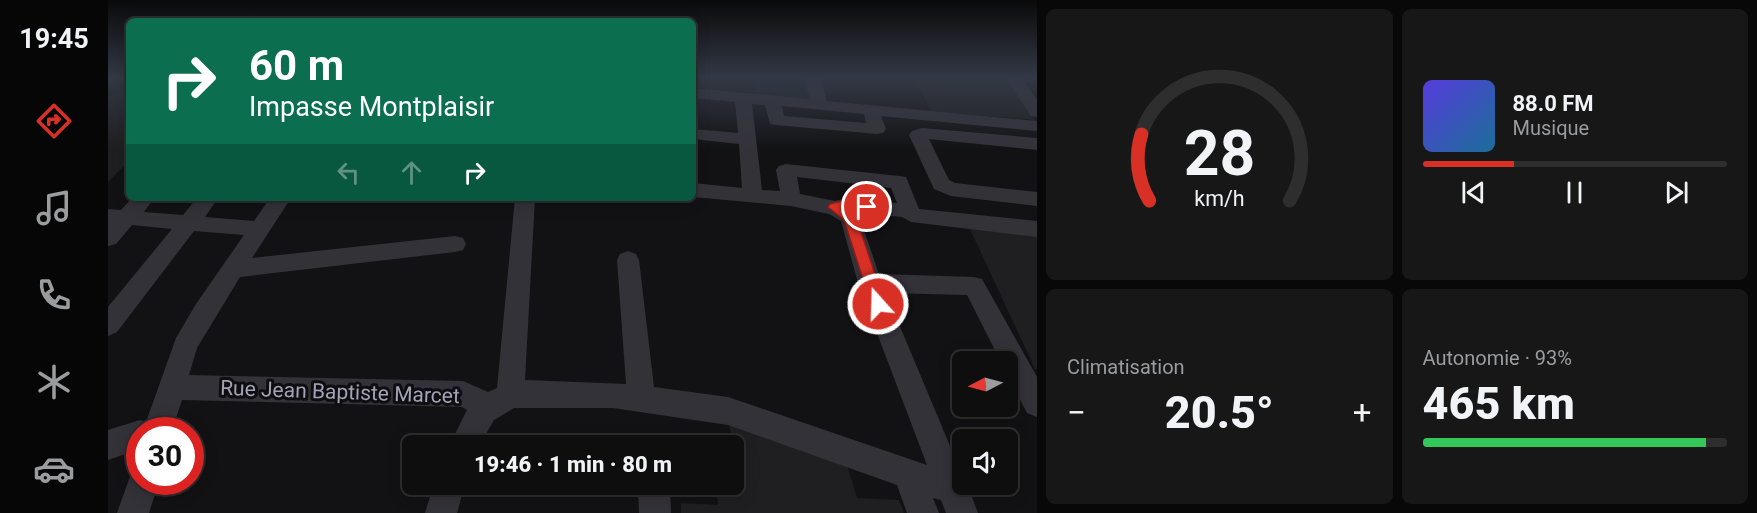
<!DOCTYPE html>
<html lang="fr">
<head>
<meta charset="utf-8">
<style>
	:root { --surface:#0e0e0f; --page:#171718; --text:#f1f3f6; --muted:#9b9c9e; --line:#2e2e2f; --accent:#d93025 }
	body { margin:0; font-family:Roboto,sans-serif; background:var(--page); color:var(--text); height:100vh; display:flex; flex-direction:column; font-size:22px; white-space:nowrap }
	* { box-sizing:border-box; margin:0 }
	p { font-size:20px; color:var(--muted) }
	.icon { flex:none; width:33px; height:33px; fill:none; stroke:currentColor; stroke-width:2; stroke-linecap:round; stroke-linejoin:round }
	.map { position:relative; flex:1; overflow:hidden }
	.drawer { display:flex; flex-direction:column; gap:9px; padding:9px; background:#080808; width:720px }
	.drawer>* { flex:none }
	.hud { position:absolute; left:18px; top:18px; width:570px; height:183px; border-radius:9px; box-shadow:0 3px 15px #0003,0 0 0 2px var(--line); background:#0b6e4f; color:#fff; overflow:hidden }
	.needle { width:39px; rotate:264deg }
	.controls { position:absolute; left:844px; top:351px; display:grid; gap:12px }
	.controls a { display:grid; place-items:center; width:66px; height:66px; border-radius:9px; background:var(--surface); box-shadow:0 3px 15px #0003,0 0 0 2px var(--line); font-size:30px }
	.speed { position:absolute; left:18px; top:417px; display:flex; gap:12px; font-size:30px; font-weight:700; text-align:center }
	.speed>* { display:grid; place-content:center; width:78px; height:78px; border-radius:50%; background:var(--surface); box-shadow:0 3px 15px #0003,0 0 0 2px var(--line); line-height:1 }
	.speed .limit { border:9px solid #d22; background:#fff; color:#111 }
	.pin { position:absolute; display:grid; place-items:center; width:51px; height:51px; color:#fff; margin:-26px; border:3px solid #fff; border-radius:50%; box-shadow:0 2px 6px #0007 }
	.me { position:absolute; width:66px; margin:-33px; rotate:340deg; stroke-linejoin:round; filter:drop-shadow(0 0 4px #0008) }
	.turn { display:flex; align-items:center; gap:21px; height:126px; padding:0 24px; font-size:27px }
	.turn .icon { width:78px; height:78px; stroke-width:2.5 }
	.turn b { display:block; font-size:42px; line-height:51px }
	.lanes { display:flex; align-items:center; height:57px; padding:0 24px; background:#0003; justify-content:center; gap:30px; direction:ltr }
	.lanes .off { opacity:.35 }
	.big { font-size:45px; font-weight:800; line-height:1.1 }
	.drawer .card { flex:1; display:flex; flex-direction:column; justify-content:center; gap:9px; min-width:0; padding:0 21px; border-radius:9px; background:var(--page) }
	.drawer .dial { align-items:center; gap:0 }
	.dial svg { height:156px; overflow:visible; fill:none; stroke:var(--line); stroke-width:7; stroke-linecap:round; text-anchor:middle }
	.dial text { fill:var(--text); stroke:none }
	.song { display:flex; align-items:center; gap:18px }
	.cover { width:72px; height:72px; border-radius:9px; background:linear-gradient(135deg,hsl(250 70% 55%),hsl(200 70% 35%)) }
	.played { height:6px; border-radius:3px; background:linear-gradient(90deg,var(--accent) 30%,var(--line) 30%) }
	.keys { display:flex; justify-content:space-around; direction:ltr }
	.heat { display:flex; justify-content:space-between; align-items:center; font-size:33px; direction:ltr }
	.charge { height:9px; border-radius:4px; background:linear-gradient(90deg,#34c759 93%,var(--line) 0) }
	.drawer .tiles { flex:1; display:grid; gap:9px; grid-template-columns:repeat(2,1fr) }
	.trip { position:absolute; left:294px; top:435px; width:342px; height:60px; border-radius:9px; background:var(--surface); box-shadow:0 3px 15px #0003,0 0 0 2px var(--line); font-weight:800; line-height:60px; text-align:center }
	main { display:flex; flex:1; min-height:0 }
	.tab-bar { display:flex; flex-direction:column; width:108px; justify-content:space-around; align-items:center; background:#060606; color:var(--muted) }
	.tab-bar .icon { width:42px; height:42px }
	.tab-bar .on { color:var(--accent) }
	.tab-bar b { font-size:27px; color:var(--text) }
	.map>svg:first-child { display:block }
</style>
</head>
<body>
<main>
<nav class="tab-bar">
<b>19:45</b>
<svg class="icon on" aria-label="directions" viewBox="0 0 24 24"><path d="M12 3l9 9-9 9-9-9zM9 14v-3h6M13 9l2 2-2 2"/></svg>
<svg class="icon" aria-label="music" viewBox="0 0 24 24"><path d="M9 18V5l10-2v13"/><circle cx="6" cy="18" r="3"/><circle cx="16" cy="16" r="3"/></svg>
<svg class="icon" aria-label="phone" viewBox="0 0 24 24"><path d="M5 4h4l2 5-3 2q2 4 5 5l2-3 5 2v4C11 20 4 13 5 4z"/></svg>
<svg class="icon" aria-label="climate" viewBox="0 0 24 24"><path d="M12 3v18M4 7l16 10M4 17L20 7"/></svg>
<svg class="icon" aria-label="car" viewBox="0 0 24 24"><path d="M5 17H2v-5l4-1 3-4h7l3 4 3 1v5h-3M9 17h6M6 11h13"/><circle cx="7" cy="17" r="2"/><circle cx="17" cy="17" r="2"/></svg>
</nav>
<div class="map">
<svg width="929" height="513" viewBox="0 0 929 513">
	<rect width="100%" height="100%" fill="#121214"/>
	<g fill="#1f1e21">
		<polygon points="807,78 898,78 927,120 823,111"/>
		<polygon points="21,84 21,161 0,182 0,96 9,95"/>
		<polygon points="861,227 929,236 929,369 927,369"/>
		<polygon points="621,425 738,462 749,498 791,500 796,513 573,513 573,503 610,505 608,485 626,484 626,446"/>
	</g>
	<polygon fill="#181f1b" points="646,78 699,78 705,100 649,96"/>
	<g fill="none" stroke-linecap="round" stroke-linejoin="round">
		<g fill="#343239" fill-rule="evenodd">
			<path d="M696 78H712L719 101 929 121V131L773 116 778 129 775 133 769 134 668 125 662 124 657 105 644 104 654 190 672 191 668 170 671 166 678 164 791 176 798 177 811 209 929 221V237L803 222 794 217 750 213 771 274 866 277 874 279 929 377V417L919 413 900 376V362H893L859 295 778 293 855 477V484H859L870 513H838L833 500 825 498 831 513H799L789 485 620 425 505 408H406L386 420 371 446H341L359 410 354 407 74 400 64 430H32V449L0 460V430L32 420 38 422 68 338 88 304 136 235 86 231 9 332 0 336V307L64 229 24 225 8 244 0 246V209L13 210 24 198H46L36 212 75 215 89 198H110L97 217 146 221 162 198H183L144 258 347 236 355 238 358 244 355 250 347 252 132 277 89 348 81 375 355 381 380 392 389 388 407 198H427L417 380 518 384 509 260 512 254 520 251 528 254 531 260 546 387 620 397 819 465 750 283 733 221 721 214 683 206 585 197V183L634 188 631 144 585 139V129L630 133 627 102 585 98V88L702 99ZM674 106 756 114 758 123 676 116ZM689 177 783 188 789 203 738 198 727 201 692 194Z"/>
			<polygon points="898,78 914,78 929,100 929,117 923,116"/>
			<polygon points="814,128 929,138 929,150 821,139 841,180 847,183 929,192 929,206 843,196 826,189 801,135 804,131"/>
			<polygon points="32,468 32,482 51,482 41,513 9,513 24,471"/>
			<polygon points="326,484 357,484 349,513 317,513"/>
			<polygon points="530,484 562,484 563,513 531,513"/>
		</g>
	</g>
	<linearGradient id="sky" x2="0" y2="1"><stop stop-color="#0a0a0b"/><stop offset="0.52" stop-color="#333945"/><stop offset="1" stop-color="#333945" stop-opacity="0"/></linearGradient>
	<rect width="929" height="150" fill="url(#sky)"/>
	<polygon fill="#d93025" stroke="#8d1f18" stroke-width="1.5" points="738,200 759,202 765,207 759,211 738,209 748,217 777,304 775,308 765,308 763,304 736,220 720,207 722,204"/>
	<g text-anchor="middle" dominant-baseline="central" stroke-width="6" stroke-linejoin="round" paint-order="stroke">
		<g font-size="21" fill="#a3a2b6" stroke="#0e0d0f">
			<text transform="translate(232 392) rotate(2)">Rue Jean Baptiste Marcet</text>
		</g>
	</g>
</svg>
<div class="controls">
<a><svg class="needle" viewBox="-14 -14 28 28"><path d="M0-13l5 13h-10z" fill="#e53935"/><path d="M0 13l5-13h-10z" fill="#9b9c9e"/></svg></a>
<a><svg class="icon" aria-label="sound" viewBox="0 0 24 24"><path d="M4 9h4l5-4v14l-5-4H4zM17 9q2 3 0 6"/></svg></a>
</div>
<div class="speed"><div class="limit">30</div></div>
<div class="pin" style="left:759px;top:207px;background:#d93025"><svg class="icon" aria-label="arrive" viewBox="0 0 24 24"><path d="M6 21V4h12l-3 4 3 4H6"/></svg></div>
<svg class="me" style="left:770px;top:304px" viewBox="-20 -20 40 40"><circle r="17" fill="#d93025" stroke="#fff" stroke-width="3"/><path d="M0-11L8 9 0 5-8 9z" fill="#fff"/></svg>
<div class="trip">19:46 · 1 min · 80 m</div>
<div class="hud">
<div class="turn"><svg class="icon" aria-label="right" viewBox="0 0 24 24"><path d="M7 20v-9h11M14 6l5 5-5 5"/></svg><div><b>60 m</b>Impasse Montplaisir</div></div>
<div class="lanes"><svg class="icon off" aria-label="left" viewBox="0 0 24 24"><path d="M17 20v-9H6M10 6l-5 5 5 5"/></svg><svg class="icon off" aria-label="ahead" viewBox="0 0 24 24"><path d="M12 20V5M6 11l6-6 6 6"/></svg><svg class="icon" aria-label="right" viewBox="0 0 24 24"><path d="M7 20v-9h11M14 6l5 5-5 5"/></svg></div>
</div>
</div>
<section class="drawer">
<div class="tiles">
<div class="card dial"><svg viewBox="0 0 100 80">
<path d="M14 69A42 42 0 1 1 86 69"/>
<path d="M14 69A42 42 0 0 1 10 35" stroke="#d93025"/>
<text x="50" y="56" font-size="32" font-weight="700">28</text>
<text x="50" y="72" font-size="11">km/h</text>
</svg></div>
<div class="card">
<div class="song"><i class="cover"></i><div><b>88.0 FM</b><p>Musique</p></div></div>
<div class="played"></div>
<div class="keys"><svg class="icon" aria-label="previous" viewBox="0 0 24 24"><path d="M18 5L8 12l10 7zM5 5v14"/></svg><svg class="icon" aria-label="pause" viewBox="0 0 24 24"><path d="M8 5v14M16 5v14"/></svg><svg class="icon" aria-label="next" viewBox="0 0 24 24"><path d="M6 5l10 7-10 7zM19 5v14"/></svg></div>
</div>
<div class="card"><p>Climatisation</p>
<div class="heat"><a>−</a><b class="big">20.5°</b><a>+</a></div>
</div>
<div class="card"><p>Autonomie · 93%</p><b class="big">465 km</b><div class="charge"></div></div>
</div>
</section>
</main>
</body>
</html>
